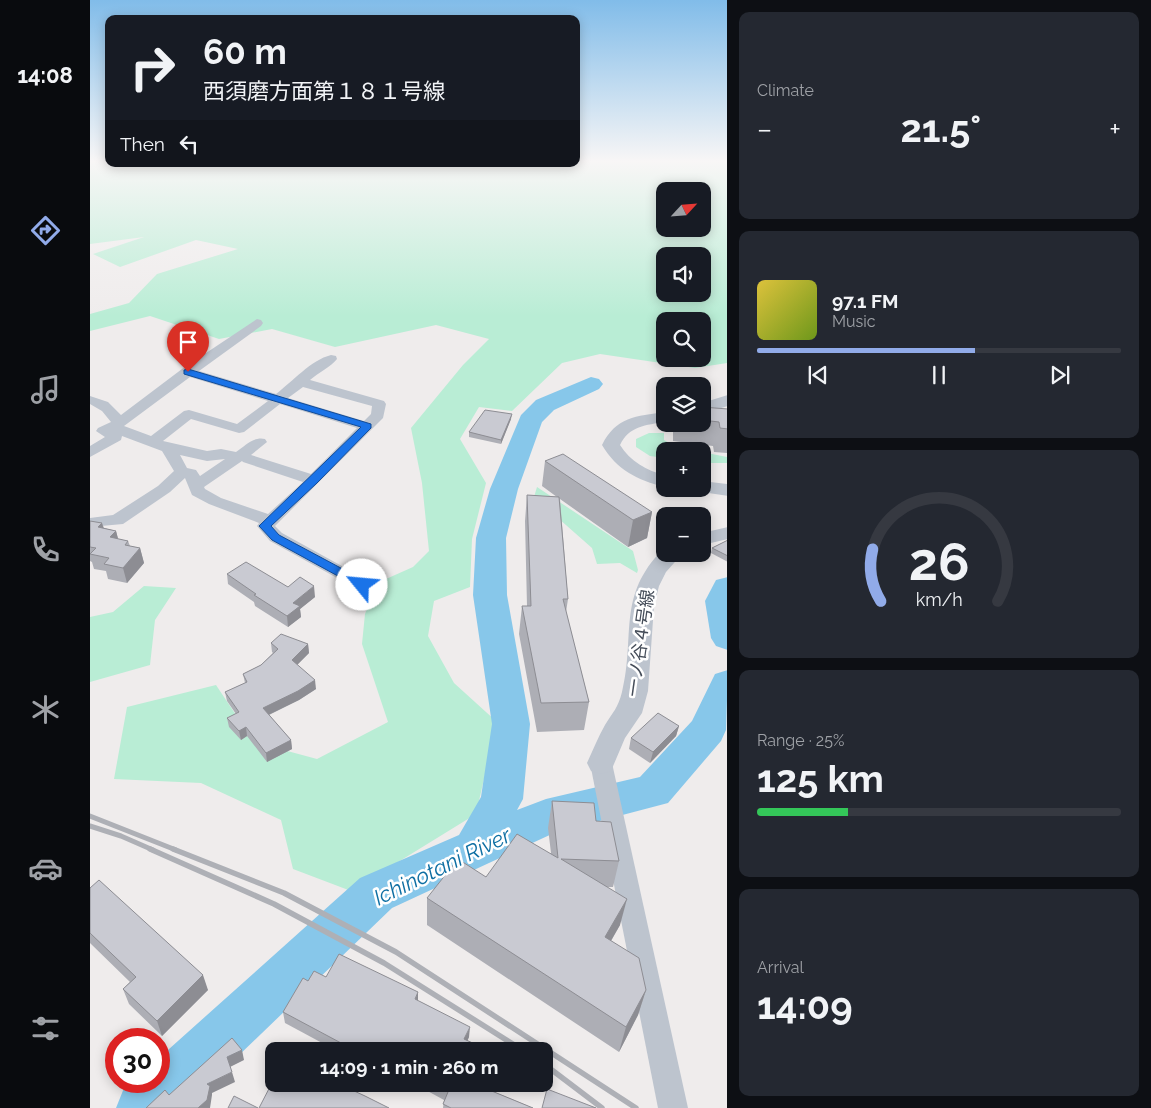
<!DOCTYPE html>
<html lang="en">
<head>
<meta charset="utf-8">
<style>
	:root { --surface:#171b24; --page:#242831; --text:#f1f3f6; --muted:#9ea1a6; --line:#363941; --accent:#91abe9 }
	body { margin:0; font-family:Raleway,"Noto Sans JP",sans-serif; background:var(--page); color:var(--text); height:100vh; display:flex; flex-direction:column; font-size:19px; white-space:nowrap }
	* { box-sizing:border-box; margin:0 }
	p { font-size:16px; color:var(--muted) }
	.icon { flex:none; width:28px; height:28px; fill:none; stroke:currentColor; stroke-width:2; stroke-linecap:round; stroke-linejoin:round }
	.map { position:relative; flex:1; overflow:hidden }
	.sheet { display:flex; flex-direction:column; gap:12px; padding:12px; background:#0d0f14; width:424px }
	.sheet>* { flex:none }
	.top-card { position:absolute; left:15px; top:15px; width:475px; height:152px; border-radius:10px; box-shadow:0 2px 12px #0003; background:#171b24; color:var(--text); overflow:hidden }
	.needle { width:32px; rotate:64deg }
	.controls { position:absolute; left:566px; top:182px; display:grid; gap:10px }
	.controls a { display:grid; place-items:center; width:55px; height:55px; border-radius:10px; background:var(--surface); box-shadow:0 2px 12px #0003; font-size:25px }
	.speed { position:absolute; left:15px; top:1028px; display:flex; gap:10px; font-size:25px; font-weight:700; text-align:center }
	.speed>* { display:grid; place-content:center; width:65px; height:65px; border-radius:50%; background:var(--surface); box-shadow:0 2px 12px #0003; line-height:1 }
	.speed .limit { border:8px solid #d22; background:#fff; color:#111 }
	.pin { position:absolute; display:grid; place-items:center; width:42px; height:42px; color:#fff; margin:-51px -21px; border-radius:50% 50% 50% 0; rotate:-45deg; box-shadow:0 0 5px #0007 }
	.pin .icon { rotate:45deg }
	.me { position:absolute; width:55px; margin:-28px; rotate:298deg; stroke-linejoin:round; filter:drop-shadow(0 0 4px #0008) }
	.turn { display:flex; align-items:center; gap:18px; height:105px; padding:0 15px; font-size:22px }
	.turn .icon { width:65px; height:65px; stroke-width:2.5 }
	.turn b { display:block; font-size:35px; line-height:42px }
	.then { display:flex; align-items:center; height:48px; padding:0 15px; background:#0003; gap:10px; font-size:19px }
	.big { font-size:38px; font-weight:700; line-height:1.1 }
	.sheet .card { flex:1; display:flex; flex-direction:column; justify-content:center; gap:8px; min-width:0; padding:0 18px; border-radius:10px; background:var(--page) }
	.sheet .dial { align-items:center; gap:0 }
	.dial svg { height:130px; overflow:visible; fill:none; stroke:var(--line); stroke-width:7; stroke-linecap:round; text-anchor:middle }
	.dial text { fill:var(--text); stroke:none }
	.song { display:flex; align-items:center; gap:15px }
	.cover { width:60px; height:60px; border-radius:8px; background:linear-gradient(135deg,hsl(50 70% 55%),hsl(80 70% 35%)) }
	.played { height:5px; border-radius:2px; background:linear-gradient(90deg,var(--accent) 60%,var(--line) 60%) }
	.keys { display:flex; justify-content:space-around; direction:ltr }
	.heat { display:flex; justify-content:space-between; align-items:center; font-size:28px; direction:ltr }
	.charge { height:8px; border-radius:4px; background:linear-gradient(90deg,#34c759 25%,var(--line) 0) }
	.trip { position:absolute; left:175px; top:1042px; width:288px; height:50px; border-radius:10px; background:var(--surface); box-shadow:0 2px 12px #0003; font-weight:700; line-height:50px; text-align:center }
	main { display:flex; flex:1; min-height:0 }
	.dock { display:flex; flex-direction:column; width:90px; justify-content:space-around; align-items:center; background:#090b0e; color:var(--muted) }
	.dock .icon { width:35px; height:35px }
	.dock .current { color:var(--accent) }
	.dock b { font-size:22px; color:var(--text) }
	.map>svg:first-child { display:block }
</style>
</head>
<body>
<main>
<nav class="dock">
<b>14:08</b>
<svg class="icon current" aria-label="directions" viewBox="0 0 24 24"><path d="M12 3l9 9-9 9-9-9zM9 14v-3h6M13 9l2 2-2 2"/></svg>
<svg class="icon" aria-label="music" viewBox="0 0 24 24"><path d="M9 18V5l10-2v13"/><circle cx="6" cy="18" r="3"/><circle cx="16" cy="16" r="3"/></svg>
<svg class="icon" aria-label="phone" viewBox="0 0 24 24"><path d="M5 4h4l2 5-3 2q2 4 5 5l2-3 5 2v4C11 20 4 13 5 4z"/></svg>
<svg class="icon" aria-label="climate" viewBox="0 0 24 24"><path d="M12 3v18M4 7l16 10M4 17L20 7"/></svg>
<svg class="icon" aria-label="car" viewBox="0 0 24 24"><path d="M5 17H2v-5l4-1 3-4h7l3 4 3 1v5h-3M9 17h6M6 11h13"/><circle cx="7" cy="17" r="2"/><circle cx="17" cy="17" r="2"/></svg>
<svg class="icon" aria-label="filters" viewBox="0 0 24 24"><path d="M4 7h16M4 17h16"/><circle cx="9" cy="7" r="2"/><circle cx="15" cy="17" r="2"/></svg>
</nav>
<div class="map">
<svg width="638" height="1108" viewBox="0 0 638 1108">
	<rect width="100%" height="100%" fill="#efecec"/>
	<g fill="#b9edd5" fill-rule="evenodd">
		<path d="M0 161H19V164H486V161H637V363L605 368 510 354 472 363 422 411 389 407 370 439 396 483 382 539 380 587 344 601 338 636 364 683 407 722 386 814 261 891 203 869 191 820 111 783 24 779 37 707 126 685 164 742 227 759 298 722 272 644 275 614 287 583 323 567 339 551 332 483 321 428 373 365 399 339 346 325 245 347 182 329 129 339 60 316 0 331V314L39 303 67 274 148 249 106 240 30 267 3 254 54 237 0 244ZM575 191H612V229H575ZM575 256H612V294H575ZM575 321H612V359H575Z"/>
		<polygon points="559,433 574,433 574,440 581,444 611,451 575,451 575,458 560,456 546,447 546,439"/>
		<polygon points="612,452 637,457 637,463 613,463"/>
		<polygon points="447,487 543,551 548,570 547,573 530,563 507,564 502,548 468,518 439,514"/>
		<polygon points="54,586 86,588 65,620 60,665 0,682 0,617 23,612"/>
	</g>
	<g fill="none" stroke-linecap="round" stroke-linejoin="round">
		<g fill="#87c7ea" fill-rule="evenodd">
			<polygon points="501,377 509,379 513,384 509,389 464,410 452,422 428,489 416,538 417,595 440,724 433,799 427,810 456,799 550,777 602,721 625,674 638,670 636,730 631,741 578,803 464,833 302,908 94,1108 26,1108 34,1088 43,1081 69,1081 69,1058 270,878 369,835 391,797 402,724 383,595 386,538 400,489 431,415 446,400"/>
			<polygon points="638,577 638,650 626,646 621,638 615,601 626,580"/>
		</g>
		<g fill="#bdc4ce" fill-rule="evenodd">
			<path d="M167 319 171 320 173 323 171 326 109 371 186 394C202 382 221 360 241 355L246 356 247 359C241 367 229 372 220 380L294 401 296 404 293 418 185 526 192 533 279 581 282 585 279 589 273 591 267 589 180 541 167 526 169 523 119 504 102 495 95 478 80 492 33 524 11 526 0 530V518L23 515 68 486 84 471 72 451 32 436 31 440 0 457V446L15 437 6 431 8 428 21 422 12 411 0 404V396L18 402 31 415 92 369ZM100 377 178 401 147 424 99 410 94 411 61 436 34 426ZM213 387 282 406 281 414 274 421 198 398ZM190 404 267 428 221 474 161 455 177 442 175 439C164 436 155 446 146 452L131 449 117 451 73 441 101 419 149 433 154 432ZM90 455 117 461 135 459 110 476 106 470 97 468ZM152 461 153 462 213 482 178 514 131 498 115 489 114 487Z"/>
			<polygon points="511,754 519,757 522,763 598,1108 568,1108 500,763 503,757"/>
		</g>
		<g fill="#bdc4ce" fill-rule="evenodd">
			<polygon points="638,395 638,406 612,414 612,403"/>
			<path d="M575 412V422C556 425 539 426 530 445 540 461 557 471 575 475V487C547 480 527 470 512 445 526 417 546 416 575 412Z"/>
			<polygon points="612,481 638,484 638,496 605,491 604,489 612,489"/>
			<polygon points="638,527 638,539 612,545 612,533"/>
			<path d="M573 549H575V554H592L576 572 569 586 564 606 558 691 552 713 535 738 521 771 511 774 501 771 497 763C503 750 508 737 515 725 523 712 528 708 532 692 546 635 526 597 573 549Z"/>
		</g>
		<g stroke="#aeb0b6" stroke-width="5">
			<polyline points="0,816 86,850"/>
			<polyline points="0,826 31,836 63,850"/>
		</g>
		<g stroke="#aeb0b6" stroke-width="5.5">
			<polyline points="60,849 184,904 294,963 434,1051"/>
			<polyline points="83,849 194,893 306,952 546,1108"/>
			<polyline points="454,1064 512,1108"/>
		</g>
	</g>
	<g fill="#adaeb5">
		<polygon points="612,407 637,409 638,407 638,453 624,452 623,446 583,441 583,428 584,424 612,424"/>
		<polygon points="421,419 411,444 379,437 379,432"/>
		<polygon points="455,461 562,512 557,538 538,547 470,499 478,599 476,612 499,702 494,730 447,732 429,634 432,606 437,606 435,521 437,495 467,497 452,486"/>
		<polygon points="0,521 12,523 14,528 26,531 28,539 38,541 40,546 50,548 54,563 37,583 18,579 16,571 4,569 2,562 0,561"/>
		<polygon points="638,540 638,562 621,553 622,548"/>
		<polygon points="137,574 198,587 225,597 210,609 211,617 198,627 165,606 164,602 138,584"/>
		<polygon points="181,643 218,644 219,653 207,665 226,689 209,700 179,715 201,740 202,749 177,762 157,736 151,740 139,727 137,718 146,714 137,701 135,692 155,683 153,674 171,665 183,653 182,652"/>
		<polygon points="589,726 586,736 560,763 539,749 541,738"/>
		<polygon points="462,801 506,821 529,861 523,887 517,887 530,925 521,941 556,990 548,1015 529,1052 337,925 337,898 461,853 458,828"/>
		<polygon points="0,888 118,990 72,1036 39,1004 33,989 40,982 0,943"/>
		<polygon points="218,981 328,1001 379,1037 377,1041 400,1051 247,1051 195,1023 193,1012"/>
		<polygon points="332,1084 396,1084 395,1088 443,1108 353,1108 354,1100 332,1088"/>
	</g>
	<g fill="#8d8d93">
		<polygon points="422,414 421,419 411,444 411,440"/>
		<polygon points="562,512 557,538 538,547 543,520"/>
		<polygon points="12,523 16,538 8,527"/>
		<polygon points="26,531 30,546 20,537"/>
		<polygon points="50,548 54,563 37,583 33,568"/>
		<polygon points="224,586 225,597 210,609 211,617 198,627 197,616 203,603"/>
		<polygon points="218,644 219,653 203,669 202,660"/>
		<polygon points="225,680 226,689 209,700 174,717 173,708"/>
		<polygon points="589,726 586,736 560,763 563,752"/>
		<polygon points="156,727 157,736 151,740 149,731"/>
		<polygon points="201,740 202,749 177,762 176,753"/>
		<polygon points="537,899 530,925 508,963 515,937"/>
		<polygon points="113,975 118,990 72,1036 67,1021"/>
		<polygon points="556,990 548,1015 529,1052 536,1027"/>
		<polygon points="328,992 328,1003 325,999"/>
		<polygon points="380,1027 379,1037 373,1050 374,1039"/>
		<polygon points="152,1050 154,1060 140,1067 137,1057"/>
		<polygon points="142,1072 145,1082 122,1093 122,1095 120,1108 108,1108 117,1084"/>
	</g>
	<g fill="#c9cad2" stroke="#8d8d93">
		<polygon points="612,407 638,409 638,429 630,428 629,422 612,420"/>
		<polygon points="395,410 422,414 411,440 379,432"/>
		<polygon points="473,454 562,512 543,520 455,461"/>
		<polygon points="437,495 469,497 478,599 473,599 499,702 451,703 432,606 441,606"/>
		<polygon points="0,521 12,523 8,527 26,531 20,537 38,541 35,545 50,548 33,568 14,564 19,558 0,554 6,548 0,547"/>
		<polygon points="638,540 638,556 622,548"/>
		<polygon points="156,562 198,587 210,577 224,586 203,603 210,606 197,616 164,595 166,594 137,574"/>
		<polygon points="191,634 218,644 202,660 225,680 208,691 173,708 201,740 176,753 156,727 149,731 137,718 149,712 135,692 157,682 153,674 171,665 188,649 181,643"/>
		<polygon points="568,713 589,726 563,752 541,738"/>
		<polygon points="462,801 504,803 506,821 521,822 529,861 471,859 537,899 515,937 549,958 556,990 536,1027 337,898 368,859 396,877 427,834 468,858"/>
		<polygon points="9,880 113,975 67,1021 33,989 46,977 0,933 0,888"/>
		<polygon points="249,954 328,992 325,999 380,1027 374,1039 400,1051 274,1051 271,1050 270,1051 266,1051 193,1012 213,978 218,981 224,971 236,977"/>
		<polygon points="142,1038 152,1050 137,1057 142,1072 117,1084 120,1086 117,1100 108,1108 56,1108 75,1090 79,1095"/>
		<polygon points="184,1079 184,1084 249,1084 275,1096 299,1108 169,1108"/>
		<polygon points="343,1084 394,1084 392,1087 443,1108 361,1108 353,1104 358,1092"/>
		<polygon points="457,1089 506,1108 452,1108"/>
		<polygon points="144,1096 168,1108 138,1108"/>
	</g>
	<linearGradient id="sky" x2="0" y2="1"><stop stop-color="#81bce9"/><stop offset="0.51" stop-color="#f8f6f6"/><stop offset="1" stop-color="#f8f6f6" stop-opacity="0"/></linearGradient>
	<rect width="638" height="316" fill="url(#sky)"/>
	<polygon fill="#1a73e8" stroke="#114b97" points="98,369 281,424 281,428 227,483 181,526 189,535 277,582 278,585 277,587 268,587 182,540 169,526 271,427 94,374 94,370"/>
	<g text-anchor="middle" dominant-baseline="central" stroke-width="5" stroke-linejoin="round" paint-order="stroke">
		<g font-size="18" fill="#454d59" stroke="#fff">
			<text transform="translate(550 643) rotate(-82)">一ノ谷４号線</text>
		</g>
		<g font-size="22" font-style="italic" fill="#0e6fa3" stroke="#fff">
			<text transform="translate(352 866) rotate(-26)">Ichinotani River</text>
		</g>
	</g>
</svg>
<div class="controls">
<a><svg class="needle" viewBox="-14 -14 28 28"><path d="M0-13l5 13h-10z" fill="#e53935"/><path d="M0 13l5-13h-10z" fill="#9ea1a6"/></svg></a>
<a><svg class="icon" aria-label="sound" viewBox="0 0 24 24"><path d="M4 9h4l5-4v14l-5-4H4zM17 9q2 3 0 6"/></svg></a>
<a><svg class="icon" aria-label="search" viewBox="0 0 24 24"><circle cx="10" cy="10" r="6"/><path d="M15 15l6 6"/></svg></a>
<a><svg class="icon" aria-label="layers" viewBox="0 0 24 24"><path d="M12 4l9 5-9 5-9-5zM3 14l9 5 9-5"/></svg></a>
<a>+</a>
<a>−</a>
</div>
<div class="speed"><div class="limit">30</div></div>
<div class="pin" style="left:98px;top:372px;background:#d93025"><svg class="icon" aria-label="arrive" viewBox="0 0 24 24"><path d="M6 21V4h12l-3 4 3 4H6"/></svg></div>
<svg class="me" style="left:272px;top:585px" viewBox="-20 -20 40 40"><circle r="19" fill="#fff"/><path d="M0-13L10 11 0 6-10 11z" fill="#1a73e8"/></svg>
<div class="trip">14:09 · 1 min · 260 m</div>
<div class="top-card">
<div class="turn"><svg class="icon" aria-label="right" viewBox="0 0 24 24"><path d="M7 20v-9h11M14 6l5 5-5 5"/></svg><div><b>60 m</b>西須磨方面第１８１号線</div></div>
<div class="then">Then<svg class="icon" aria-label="left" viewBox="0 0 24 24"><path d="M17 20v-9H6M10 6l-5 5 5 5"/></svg></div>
</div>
</div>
<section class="sheet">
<div class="card"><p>Climate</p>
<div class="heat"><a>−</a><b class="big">21.5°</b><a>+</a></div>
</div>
<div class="card">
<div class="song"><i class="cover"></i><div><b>97.1 FM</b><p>Music</p></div></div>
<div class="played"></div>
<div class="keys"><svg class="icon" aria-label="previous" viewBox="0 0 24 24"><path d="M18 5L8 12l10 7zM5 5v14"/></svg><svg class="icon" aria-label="pause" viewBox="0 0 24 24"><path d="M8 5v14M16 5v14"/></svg><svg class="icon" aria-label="next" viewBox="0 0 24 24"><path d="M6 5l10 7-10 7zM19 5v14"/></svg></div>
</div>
<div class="card dial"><svg viewBox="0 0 100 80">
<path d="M14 69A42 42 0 1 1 86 69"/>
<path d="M14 69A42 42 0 0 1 9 37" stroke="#91abe9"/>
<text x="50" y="56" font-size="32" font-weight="700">26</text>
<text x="50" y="72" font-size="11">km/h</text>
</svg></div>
<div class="card"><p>Range · 25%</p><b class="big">125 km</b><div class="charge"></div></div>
<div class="card"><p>Arrival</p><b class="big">14:09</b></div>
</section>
</main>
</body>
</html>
